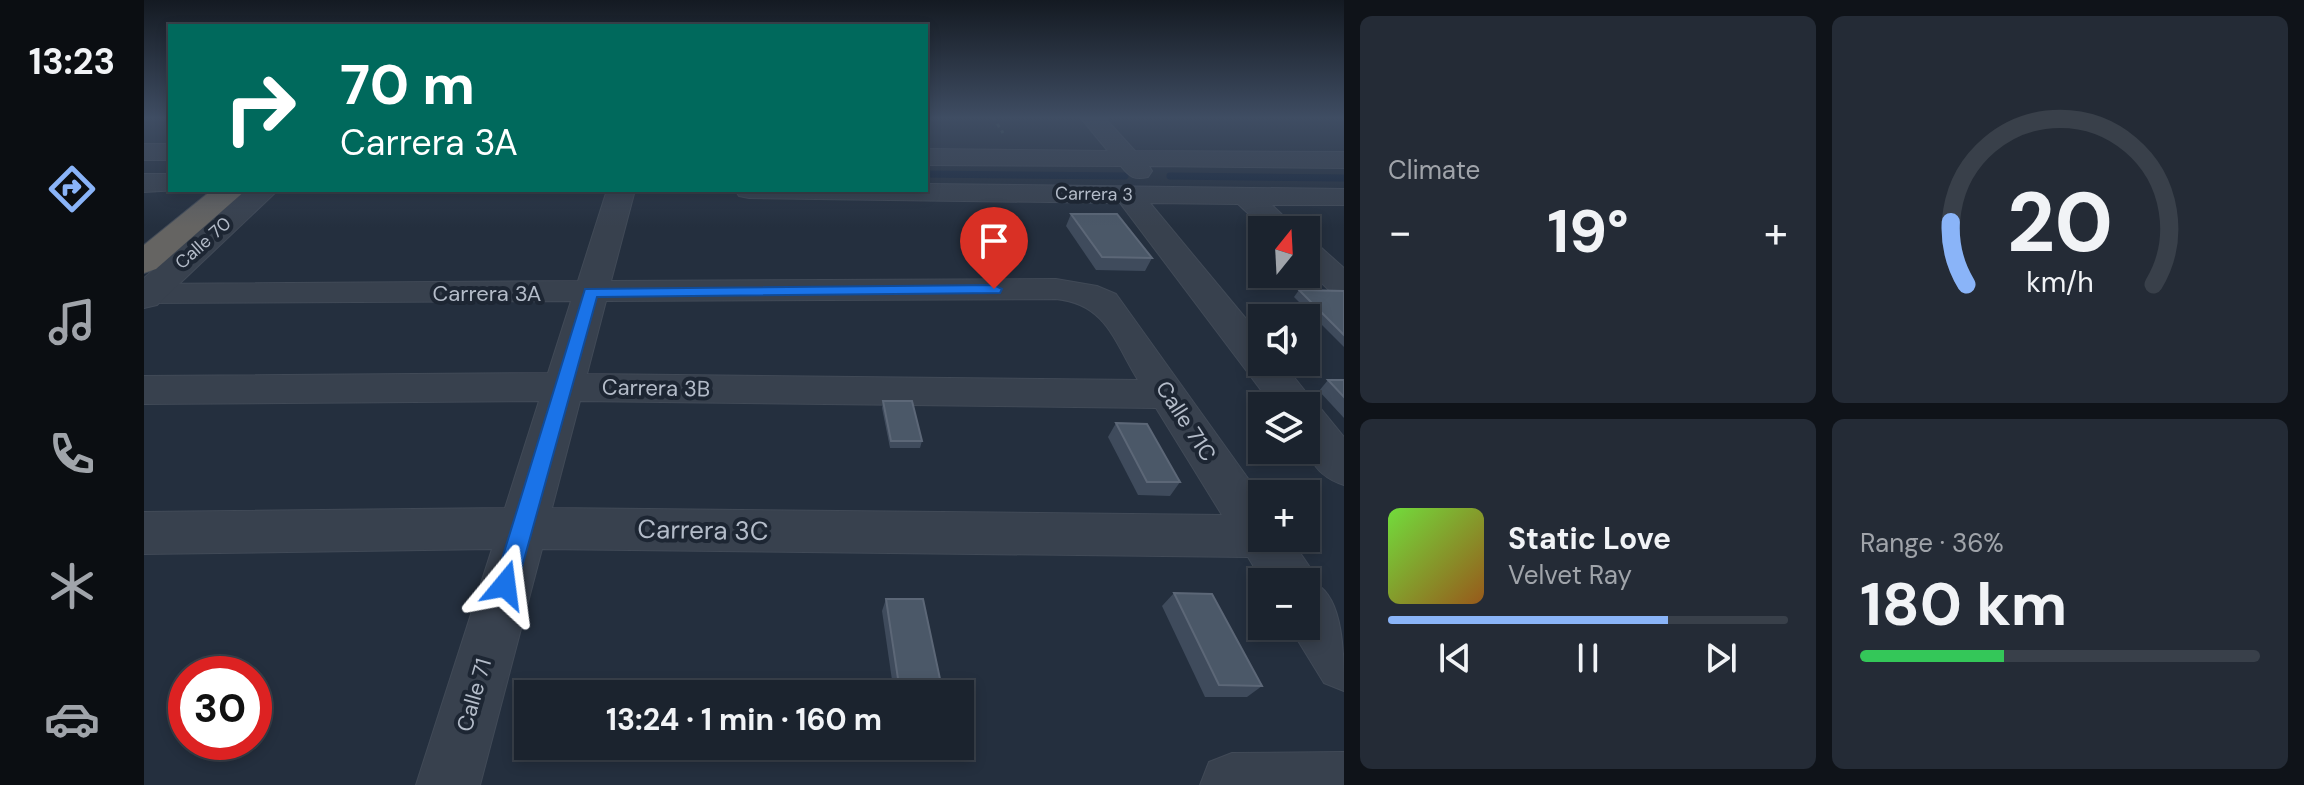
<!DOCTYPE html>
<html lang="en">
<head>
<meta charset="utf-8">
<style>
	:root { --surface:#1b232e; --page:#242b36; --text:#f1f3f6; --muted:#a0a4aa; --line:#39404a; --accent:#8ab4f8 }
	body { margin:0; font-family:"DM Sans",sans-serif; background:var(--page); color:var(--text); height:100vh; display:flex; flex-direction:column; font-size:30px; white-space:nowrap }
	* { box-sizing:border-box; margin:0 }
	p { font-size:26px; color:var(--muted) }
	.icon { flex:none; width:44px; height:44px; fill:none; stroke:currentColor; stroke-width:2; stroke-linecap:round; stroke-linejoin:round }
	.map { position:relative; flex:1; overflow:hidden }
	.drawer { display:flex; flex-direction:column; gap:16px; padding:16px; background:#0f1319; width:960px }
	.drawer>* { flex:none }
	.banner { position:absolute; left:24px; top:24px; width:760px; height:168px; border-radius:0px; box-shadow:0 4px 12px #0003,0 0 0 2px var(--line); background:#00695c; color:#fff; overflow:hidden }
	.needle { width:52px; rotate:18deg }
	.fabs { position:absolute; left:1104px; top:216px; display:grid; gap:16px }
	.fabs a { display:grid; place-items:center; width:72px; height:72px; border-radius:0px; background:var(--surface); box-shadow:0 4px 12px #0003,0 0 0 2px var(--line); font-size:40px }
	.speed { position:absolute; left:24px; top:656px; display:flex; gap:16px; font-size:40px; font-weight:700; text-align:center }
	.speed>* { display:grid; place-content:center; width:104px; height:104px; border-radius:50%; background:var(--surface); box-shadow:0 4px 12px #0003,0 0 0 2px var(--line); line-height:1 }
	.speed .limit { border:12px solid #d22; background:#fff; color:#111 }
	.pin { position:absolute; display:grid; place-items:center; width:68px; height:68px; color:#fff; margin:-82px -34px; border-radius:50% 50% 50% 0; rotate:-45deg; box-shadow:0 0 8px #0007 }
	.pin .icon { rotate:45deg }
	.me { position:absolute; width:88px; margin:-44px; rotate:16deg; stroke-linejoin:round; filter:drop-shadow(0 0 6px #0008) }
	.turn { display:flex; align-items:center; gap:28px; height:168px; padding:0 40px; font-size:36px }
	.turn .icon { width:104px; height:104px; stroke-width:2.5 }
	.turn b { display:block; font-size:56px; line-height:68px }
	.big { font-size:60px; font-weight:700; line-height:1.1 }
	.drawer .tile { flex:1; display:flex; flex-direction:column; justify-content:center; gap:12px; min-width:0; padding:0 28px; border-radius:12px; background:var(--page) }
	.drawer .dial { align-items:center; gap:0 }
	.dial svg { height:208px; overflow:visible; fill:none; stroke:var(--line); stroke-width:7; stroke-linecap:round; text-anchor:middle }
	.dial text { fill:var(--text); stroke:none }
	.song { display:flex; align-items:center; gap:24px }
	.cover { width:96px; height:96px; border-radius:12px; background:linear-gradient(135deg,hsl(100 70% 55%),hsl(30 70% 35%)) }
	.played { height:8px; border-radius:4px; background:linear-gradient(90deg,var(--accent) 70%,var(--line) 70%) }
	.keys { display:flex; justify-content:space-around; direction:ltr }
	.heat { display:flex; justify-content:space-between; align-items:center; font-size:44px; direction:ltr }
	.charge { height:12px; border-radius:6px; background:linear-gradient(90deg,#34c759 36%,var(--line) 0) }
	.drawer .tiles { flex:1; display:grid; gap:16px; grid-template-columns:repeat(2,1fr) }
	.trip { position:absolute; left:370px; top:680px; width:460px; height:80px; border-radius:0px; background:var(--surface); box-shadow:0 4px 12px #0003,0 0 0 2px var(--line); font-weight:700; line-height:80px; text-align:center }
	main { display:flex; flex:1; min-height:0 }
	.tab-bar { display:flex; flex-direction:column; width:144px; justify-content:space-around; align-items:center; background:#0b0e12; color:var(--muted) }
	.tab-bar .icon { width:56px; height:56px }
	.tab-bar .on { color:var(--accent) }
	.tab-bar b { font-size:36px; color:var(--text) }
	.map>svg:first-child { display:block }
</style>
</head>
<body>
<main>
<nav class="tab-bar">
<b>13:23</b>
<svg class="icon on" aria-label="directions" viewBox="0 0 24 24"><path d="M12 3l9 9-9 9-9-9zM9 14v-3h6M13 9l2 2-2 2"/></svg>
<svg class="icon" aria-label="music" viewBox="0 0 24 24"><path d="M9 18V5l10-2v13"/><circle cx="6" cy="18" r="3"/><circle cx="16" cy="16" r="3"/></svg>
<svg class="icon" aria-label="phone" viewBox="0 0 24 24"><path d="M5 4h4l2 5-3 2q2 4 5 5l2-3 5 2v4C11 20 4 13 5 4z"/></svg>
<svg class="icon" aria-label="climate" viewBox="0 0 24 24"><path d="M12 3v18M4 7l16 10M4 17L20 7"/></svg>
<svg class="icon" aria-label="car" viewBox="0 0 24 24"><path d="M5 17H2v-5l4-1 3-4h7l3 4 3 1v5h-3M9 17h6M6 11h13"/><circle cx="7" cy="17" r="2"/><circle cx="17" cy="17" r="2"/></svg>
</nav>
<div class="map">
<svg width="1200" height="785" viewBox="0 0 1200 785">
	<rect width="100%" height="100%" fill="#242f3e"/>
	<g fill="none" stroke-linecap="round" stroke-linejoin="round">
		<g stroke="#17263c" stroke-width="7">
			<polyline points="782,174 981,176"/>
			<polyline points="1026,176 1200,178"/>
		</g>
		<g stroke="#414a57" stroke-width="2">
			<g id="minor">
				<path d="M936 117H960L991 151 1200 152V168L1005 166 1008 171 1004 177C990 180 986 177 977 166L782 165V149L964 151Z"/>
				<path d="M782 184 1200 189V205H1128L1154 230H1122L1094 204 1006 203 1118 338V362H1138L1165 396 1171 407 1177 409 1200 437V485C1159 472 1162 442 1162 406H1129L976 203 605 198 595 196 591 190H782Z"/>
				<path d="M463 190H491L467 281 912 279 953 286 972 294 1118 498V538H1146L1165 566 1172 584C1200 599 1200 657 1200 691L1180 683 1145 626H1162V582H1119L1104 557 398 549 336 785H272L348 549 0 554V512L361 508 395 401 0 404V376L404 373 427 301 3 303 0 302V284L434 281ZM912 299C962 304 970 341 994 380L443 374 462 301ZM436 401 1012 408 1078 515 408 508Z"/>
				<polygon points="1162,242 1173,244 1200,268 1200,296 1188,293 1162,268"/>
				<polygon points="1200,752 1200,785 1056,785 1065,762 1088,753"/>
			</g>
		</g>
		<g stroke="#414a57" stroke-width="2">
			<g id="tertiary">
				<rect x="0" y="144" width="26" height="16"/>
				<polygon points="0,174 26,174 26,190 34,190 0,192"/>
				<polygon points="101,190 134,190 13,305 0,308 0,278"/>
			</g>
		</g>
		<g stroke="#434c59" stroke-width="2">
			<polygon id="trunk" points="68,190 102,190 12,269 0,273 0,245"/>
		</g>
		<polyline stroke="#3f5557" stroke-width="3" stroke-dasharray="4 4" stroke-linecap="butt" points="849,117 859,133"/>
		<use href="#minor" fill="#38414e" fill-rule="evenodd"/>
		<use href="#tertiary" fill="#38414e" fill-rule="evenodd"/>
		<use href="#trunk" fill="#656462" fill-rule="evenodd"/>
	</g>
	<g fill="#3f4b5c">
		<polygon points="927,214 1008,258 1001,271 952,270 922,226"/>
		<polygon points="1155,290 1200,291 1200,347 1150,297"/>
		<polygon points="1184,380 1200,380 1200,418 1175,391"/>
		<polygon points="739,401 778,441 776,448 746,448 738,408"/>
		<polygon points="972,423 1036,482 1026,496 994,495 964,437"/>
		<polygon points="1030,593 1118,686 1103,697 1061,697 1018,606"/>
		<polygon points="742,599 799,693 798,694 750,694 738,611"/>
	</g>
	<g fill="#4b5868" stroke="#5c6777" stroke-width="2">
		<polygon points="927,214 973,214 1008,258 958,257"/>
		<polygon points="1155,290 1200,291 1200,335"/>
		<polygon points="1184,380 1200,380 1200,397"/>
		<polygon points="739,401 768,401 778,441 747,441"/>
		<polygon points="972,423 1003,424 1036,482 1003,482"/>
		<polygon points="1030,593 1068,594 1118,686 1075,685"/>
		<polygon points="742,599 779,599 799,693 756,692"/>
	</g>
	<linearGradient id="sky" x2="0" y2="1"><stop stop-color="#141a22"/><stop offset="0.52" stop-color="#3f4d63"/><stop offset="1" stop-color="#3f4d63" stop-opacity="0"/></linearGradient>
	<rect width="1200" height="227" fill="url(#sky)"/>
	<polygon fill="#1a73e8" stroke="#114b97" stroke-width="2" points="850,285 858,289 856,293 453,297 373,585 370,593 361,596 353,593 350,585 441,289"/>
	<g text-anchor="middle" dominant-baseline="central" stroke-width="8" stroke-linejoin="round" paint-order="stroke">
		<g font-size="18" fill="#b4bcc9" stroke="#1d2633">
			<text transform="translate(950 194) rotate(1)">Carrera 3</text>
			<text transform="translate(59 243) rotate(-42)">Calle 70</text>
		</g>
		<g font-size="22" fill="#b4bcc9" stroke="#1d2633">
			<text x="343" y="293">Carrera 3A</text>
			<text transform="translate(512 388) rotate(1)">Carrera 3B</text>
			<text transform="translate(1042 421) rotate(57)">Calle 71C</text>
			<text transform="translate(330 695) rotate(-74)">Calle 71</text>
		</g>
		<g font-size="26" fill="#b4bcc9" stroke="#1d2633">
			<text transform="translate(559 530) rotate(1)">Carrera 3C</text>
		</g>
	</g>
</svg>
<div class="fabs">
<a><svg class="needle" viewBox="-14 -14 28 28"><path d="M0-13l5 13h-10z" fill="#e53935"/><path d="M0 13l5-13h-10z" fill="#a0a4aa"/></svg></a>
<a><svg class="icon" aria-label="sound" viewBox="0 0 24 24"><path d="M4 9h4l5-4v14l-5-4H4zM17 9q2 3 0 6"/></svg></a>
<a><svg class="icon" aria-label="layers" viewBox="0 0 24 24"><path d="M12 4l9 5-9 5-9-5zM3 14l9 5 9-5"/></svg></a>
<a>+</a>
<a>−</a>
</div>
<div class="speed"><div class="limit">30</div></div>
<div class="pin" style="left:850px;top:289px;background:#d93025"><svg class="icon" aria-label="arrive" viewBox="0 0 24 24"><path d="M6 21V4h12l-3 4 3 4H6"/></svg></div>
<svg class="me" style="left:361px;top:585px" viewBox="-20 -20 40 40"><path d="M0-17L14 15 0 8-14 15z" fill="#1a73e8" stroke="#fff" stroke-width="4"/></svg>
<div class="trip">13:24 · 1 min · 160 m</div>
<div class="banner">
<div class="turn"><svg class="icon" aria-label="right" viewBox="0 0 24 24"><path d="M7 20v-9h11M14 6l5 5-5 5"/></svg><div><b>70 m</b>Carrera 3A</div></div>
</div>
</div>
<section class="drawer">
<div class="tiles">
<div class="tile"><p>Climate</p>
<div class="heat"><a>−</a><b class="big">19°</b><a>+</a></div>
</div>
<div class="tile dial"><svg viewBox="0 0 100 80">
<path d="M14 69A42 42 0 1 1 86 69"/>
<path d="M14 69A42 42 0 0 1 8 45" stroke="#8ab4f8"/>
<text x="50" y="56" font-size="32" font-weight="700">20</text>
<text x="50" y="72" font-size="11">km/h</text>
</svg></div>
<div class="tile">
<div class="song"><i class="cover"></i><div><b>Static Love</b><p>Velvet Ray</p></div></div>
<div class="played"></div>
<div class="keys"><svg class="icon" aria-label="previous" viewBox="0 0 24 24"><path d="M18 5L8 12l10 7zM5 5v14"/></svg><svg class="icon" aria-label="pause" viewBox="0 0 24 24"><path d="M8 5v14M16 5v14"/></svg><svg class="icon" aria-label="next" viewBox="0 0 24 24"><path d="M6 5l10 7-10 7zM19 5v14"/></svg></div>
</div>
<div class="tile"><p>Range · 36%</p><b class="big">180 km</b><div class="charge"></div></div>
</div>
</section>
</main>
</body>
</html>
